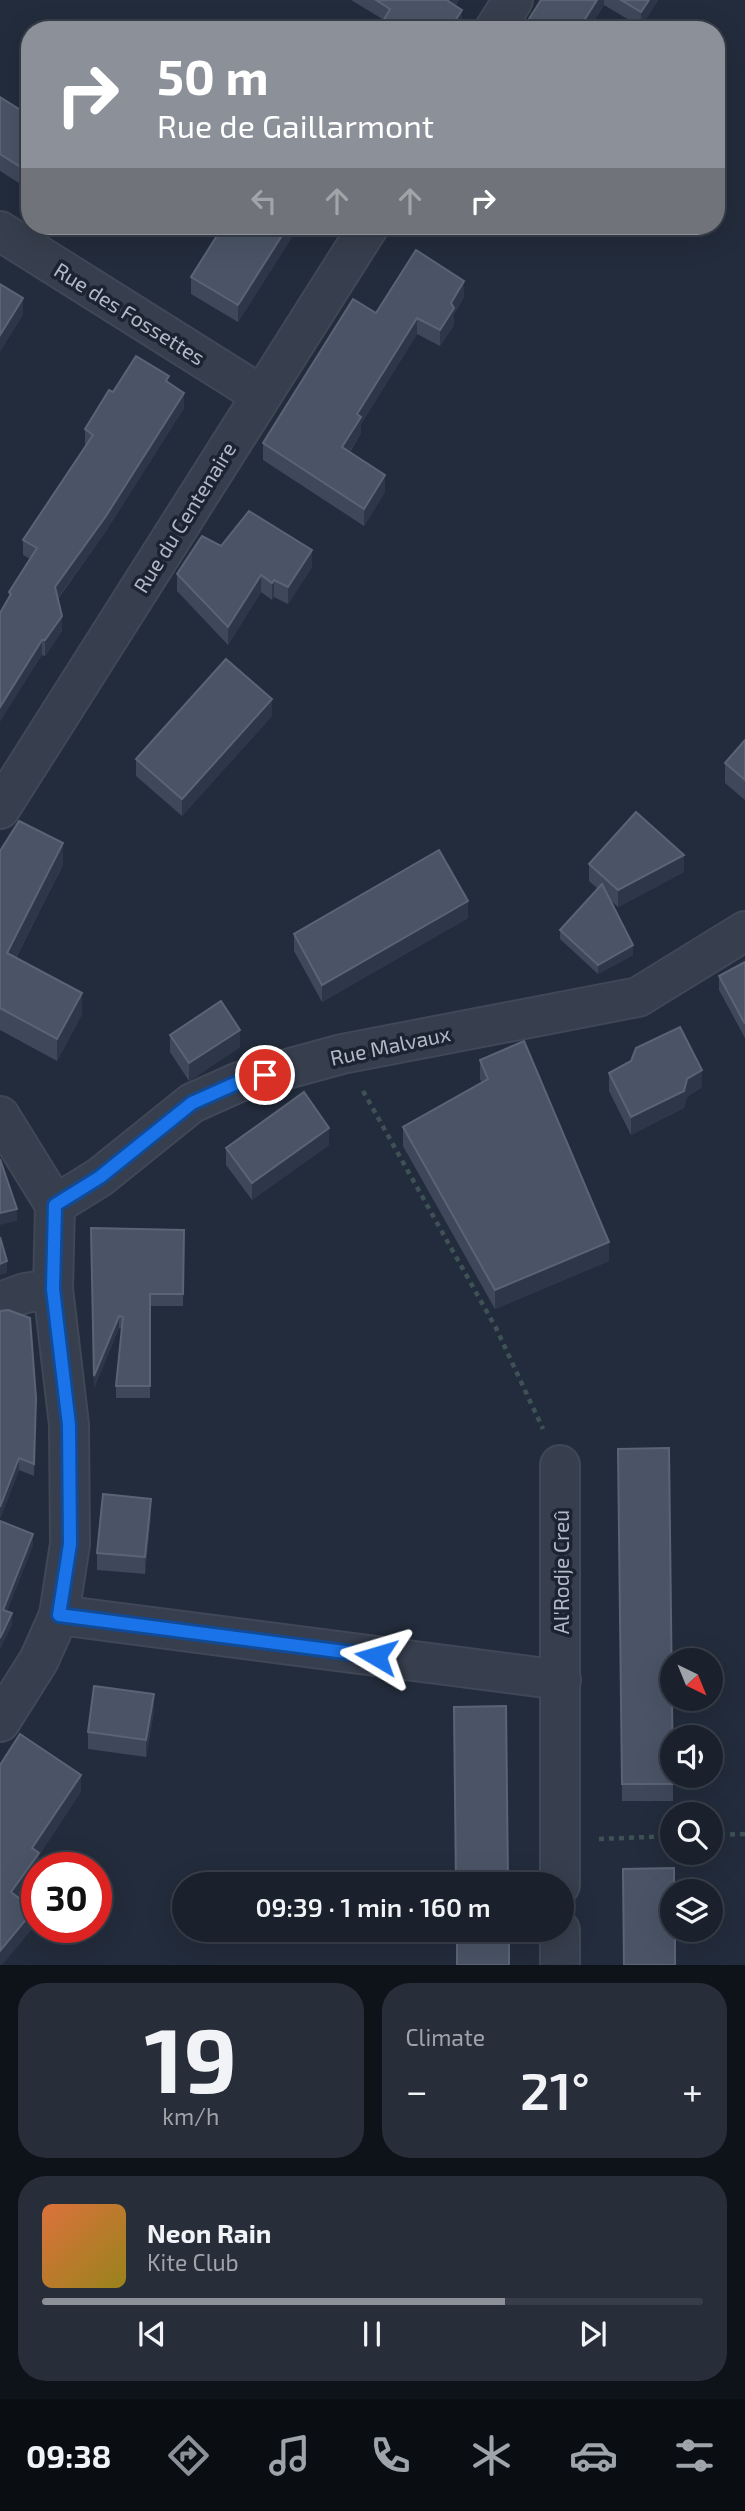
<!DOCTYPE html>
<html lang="en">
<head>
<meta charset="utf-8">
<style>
	:root { --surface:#1a212d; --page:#272e39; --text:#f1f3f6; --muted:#9fa3aa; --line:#383e49; --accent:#8c9099 }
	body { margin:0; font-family:"Exo 2",sans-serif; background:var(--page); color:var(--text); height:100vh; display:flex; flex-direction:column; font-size:26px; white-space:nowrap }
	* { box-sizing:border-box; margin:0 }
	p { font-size:23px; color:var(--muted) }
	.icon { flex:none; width:38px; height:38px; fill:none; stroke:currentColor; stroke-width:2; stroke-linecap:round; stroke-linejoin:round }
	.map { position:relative; height:1965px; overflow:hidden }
	.side { display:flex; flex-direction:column; gap:18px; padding:18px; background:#0e1219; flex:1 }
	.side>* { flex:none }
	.hud { position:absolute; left:21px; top:21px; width:704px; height:214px; border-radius:28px; box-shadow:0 7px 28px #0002,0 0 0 2px var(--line); background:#8c9099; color:#fff; overflow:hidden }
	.needle { width:46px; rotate:137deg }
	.buttons { position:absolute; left:660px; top:1648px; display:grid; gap:14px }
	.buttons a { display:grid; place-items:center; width:63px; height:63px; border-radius:50%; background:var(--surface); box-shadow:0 7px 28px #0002,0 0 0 2px var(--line); font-size:35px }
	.speed { position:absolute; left:21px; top:1852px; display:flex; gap:14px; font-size:35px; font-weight:700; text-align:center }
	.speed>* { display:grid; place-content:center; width:91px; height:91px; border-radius:50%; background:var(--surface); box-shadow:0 7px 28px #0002,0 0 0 2px var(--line); line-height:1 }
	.speed .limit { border:10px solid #d22; background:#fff; color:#111 }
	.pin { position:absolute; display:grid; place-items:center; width:60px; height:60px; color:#fff; margin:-30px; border:4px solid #fff; border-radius:50%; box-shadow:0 2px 7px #0007 }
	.me { position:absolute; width:77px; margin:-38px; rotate:277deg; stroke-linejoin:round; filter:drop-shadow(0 0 5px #0008) }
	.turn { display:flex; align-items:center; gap:24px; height:147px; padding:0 21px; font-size:32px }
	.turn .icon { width:91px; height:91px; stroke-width:2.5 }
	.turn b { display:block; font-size:49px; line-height:60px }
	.lanes { display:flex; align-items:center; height:66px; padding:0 21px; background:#0003; justify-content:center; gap:35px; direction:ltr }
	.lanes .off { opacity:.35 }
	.big { font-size:52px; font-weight:600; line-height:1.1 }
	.side .widget { flex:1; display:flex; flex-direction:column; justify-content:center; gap:10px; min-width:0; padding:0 24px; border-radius:28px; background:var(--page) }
	.side .dial { align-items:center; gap:0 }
	.dial b { font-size:91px; line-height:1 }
	.song { display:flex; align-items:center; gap:21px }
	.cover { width:84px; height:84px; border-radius:10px; background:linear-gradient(135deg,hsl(20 70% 55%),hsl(50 70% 35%)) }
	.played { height:7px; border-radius:4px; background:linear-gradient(90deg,var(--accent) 70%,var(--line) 70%) }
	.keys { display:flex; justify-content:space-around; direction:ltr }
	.heat { display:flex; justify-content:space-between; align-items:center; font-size:38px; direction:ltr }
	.side .tiles { flex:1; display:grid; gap:18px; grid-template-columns:1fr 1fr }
	.widget:last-child { grid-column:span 2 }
	.trip { position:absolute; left:172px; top:1872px; width:402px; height:70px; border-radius:35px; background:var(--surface); box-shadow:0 7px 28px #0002,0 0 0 2px var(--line); font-weight:600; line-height:70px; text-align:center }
	.tab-bar { display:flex; height:112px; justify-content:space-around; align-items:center; background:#0a0d12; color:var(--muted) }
	.tab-bar .icon { width:49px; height:49px }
	.tab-bar .active { color:var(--accent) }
	.tab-bar b { font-size:32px; color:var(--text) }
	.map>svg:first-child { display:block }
</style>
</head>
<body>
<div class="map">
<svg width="745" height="1965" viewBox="0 0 745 1965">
	<rect width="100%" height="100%" fill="#232c3c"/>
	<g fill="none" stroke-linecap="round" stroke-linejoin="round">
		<g stroke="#404756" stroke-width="42">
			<g id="minor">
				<polyline points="494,30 513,0"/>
				<polyline points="0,231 261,395"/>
				<polyline points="0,809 369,226"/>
				<polyline points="0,1116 55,1205 53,1289 69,1425 70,1544 59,1615 39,1660 0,1722"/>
				<polyline points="55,1205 100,1177 192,1103 239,1082 342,1054 638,997 745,931"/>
				<polyline points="0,1302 25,1293 53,1289"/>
				<polyline points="59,1615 561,1680"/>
				<polyline points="560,1885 560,1465"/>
				<polyline points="560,1930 560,1965"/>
			</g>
		</g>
		<g stroke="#3e5256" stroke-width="4.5" stroke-dasharray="5 5" stroke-linecap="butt">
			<polyline points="363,1091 496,1328 543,1429"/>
			<polyline points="710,1835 745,1834"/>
			<polyline points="599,1839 672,1836"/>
		</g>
		<use href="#minor" stroke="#373e4d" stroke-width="38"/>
	</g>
	<g fill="#3e485a">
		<polygon points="351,0 459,0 455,6 462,25 459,30 378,30 384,20"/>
		<polygon points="541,0 658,0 641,27 604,5 588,30 522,30"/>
		<polygon points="0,97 30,116 30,190 0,171"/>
		<polygon points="299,226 238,322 191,294 191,277"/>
		<polygon points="464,297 454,314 454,325 440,346 417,334 361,424 361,433 350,452 385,492 364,526 263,460 263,443 376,313"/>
		<polygon points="169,383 184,408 106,531 58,599 62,631 45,656 42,655 9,598 9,592 30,559 23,555 23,540 86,446 85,444 85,429 113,392"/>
		<polygon points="221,546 312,567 288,604 274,597 272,600 261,592 228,645 177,591 177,574"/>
		<polygon points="272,716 182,816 136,776 136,759"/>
		<polygon points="745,740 745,800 725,783 725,763"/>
		<polygon points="0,851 63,865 16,958 82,1014 57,1061 0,1030"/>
		<polygon points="589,864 684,872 618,907 609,899 633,955 598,974 560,939 560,930 598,889 589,881"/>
		<polygon points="468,918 322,1002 294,951 294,934"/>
		<polygon points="745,962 745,1038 719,990 719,976"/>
		<polygon points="170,1035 240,1047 189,1081 170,1052"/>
		<polygon points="480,1060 609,1261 495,1309 403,1146 403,1127 482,1083 480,1079"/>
		<polygon points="609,1073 702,1087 687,1097 684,1108 631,1135 609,1091"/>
		<polygon points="329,1145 252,1200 226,1165 226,1148"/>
		<polygon points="91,1228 184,1230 183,1306 150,1306 150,1398 116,1398 116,1386 122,1329 119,1328 94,1388"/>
		<polygon points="36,1398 34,1476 19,1470 0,1519"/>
		<polygon points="618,1449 673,1776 673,1801 622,1801"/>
		<polygon points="151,1516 145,1574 97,1570 97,1553"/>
		<polygon points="154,1711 146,1757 88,1749 88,1732"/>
	</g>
	<g fill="#2e3749">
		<polygon points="448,0 459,0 448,16"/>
		<polygon points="597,0 604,0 604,5 588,30 578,30"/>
		<polygon points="649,0 658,0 641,27 641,12"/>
		<polygon points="462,10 462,25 459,30 449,30"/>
		<polygon points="288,226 299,226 238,322 238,305"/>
		<polygon points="464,281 464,297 454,314 454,325 440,346 440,330 451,303"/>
		<polygon points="23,298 23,315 0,352 0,335"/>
		<polygon points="417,318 417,334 361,424 361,433 342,463 342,447 357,414"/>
		<polygon points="184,393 184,408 106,531 55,602 55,587"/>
		<polygon points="385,475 385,492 364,526 364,509"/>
		<polygon points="312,550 312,567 288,604 288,587"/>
		<polygon points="261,575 261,592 228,645 228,627"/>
		<polygon points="274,580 274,597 272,600 272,583"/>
		<polygon points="62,616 62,631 45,656 45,640"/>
		<polygon points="42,640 42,655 0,722 0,707"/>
		<polygon points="272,699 272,716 182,816 182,799"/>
		<polygon points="63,843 63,865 7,975 7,953"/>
		<polygon points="684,855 684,872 618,907 618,890"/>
		<polygon points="468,901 468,918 322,1002 322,985"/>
		<polygon points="633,945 633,955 598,974 598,965"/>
		<polygon points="82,993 82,1014 57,1061 57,1039"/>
		<polygon points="240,1030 240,1047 189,1081 189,1063"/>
		<polygon points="702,1070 702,1087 687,1097 684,1108 631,1135 631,1117"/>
		<polygon points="329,1128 329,1145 252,1200 252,1183"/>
		<polygon points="17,1209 17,1221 0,1225 0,1213"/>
		<polygon points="609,1242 609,1261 495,1309 495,1290"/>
		<polygon points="7,1261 7,1273 0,1275 0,1264"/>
		<polygon points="119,1316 119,1328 94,1388 94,1376"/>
		<polygon points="19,1458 19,1470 0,1519 0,1507"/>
		<polygon points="151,1499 151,1516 145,1574 145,1557"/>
		<polygon points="33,1534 33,1546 3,1622 3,1610"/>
		<polygon points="12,1613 12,1625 0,1650 0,1638"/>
		<polygon points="154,1694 154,1711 146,1757 146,1740"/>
		<polygon points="81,1775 81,1792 39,1856 39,1867 37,1867 37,1873 11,1909 11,1892 32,1848"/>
		<polygon points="34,1910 34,1927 2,1965 0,1965 0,1951"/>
	</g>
	<g fill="#4a5466" stroke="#5b6475" stroke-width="2">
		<polygon points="376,0 448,0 448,1 462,10 449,30 378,30 390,9"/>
		<polygon points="541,0 597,0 578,30 522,30"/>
		<polygon points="621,0 649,0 641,12"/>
		<polygon points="0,97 30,116 30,173 0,154"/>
		<polygon points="223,226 288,226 238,305 191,277"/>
		<polygon points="416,250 464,281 451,303 454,308 440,330 417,318 357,414 361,417 342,447 385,475 364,509 263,443 353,299 376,313"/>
		<polygon points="0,284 23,298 0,335"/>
		<polygon points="136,356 169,376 166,381 184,393 106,516 55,587 62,616 45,640 42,640 0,707 0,613 11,594 9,592 37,548 23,540 93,435 85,429 109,390 113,392"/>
		<polygon points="249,511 312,550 288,587 274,580 272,583 261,575 228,627 177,574 202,536 221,546"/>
		<polygon points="226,659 272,699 182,799 136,759"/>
		<polygon points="745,740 745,780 725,763"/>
		<polygon points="636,812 684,855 618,890 589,864"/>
		<polygon points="19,821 63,843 7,953 82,993 57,1039 0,1008 0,851"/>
		<polygon points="439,850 468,901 322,985 294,934"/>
		<polygon points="602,884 633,945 598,965 560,930"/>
		<polygon points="745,962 745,1024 719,976"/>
		<polygon points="221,1001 240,1030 189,1063 170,1035"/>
		<polygon points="680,1027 702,1070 687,1079 684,1091 631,1117 609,1073 631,1061 636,1048"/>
		<polygon points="524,1041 609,1242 495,1290 403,1127 488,1079 480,1060"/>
		<polygon points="304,1092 329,1128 252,1183 226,1148"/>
		<polygon points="0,1159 17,1209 0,1213"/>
		<polygon points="91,1228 184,1230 183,1294 150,1294 150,1386 116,1386 123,1317 119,1316 94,1376"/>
		<polygon points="0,1237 7,1261 0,1264"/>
		<polygon points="8,1310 30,1318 36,1398 34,1464 19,1458 0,1507 0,1311"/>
		<polygon points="669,1448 673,1784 622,1784 618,1449"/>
		<polygon points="103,1494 151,1499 145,1557 97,1553"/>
		<polygon points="0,1521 33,1534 3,1610 12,1613 0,1638"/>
		<polygon points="94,1686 154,1694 146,1740 88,1732"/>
		<polygon points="506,1706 508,1885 456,1885 454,1707"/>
		<polygon points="20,1734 81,1775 32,1848 39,1853 11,1892 34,1910 0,1951 0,1765"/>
		<polygon points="674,1868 674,1892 672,1892 672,1930 675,1930 675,1965 624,1965 623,1869"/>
		<rect x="457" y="1930" width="52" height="35"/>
	</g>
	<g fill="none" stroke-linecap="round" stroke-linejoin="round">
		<g stroke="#114b97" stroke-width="18">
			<polyline id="route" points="265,1075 239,1082 192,1103 100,1177 55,1205 53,1289 69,1425 70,1544 59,1615 376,1656"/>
		</g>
		<use href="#route" stroke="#1a73e8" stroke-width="12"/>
	</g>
	<g text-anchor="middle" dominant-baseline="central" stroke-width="7" stroke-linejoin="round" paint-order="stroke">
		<g font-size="21" fill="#b3b9c8" stroke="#1c2331">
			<text transform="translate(130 313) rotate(32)">Rue des Fossettes</text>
			<text transform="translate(184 517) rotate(-58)">Rue du Centenaire</text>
			<text transform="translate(390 1045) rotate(-12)">Rue Malvaux</text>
			<text transform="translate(560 1572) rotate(-90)">Al'Rodje Creû</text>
		</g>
	</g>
</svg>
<div class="buttons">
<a><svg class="needle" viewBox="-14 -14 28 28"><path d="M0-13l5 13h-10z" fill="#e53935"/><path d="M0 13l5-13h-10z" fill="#9fa3aa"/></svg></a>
<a><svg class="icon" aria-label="sound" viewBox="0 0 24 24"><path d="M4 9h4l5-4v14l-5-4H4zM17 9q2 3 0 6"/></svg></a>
<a><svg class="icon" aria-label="search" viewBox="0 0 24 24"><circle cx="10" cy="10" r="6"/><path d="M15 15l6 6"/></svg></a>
<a><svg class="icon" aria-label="layers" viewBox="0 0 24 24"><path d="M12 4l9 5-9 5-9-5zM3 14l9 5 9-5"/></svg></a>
</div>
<div class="speed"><div class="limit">30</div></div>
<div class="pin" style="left:265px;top:1075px;background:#d93025"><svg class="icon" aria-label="arrive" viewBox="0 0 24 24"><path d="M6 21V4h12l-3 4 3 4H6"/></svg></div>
<svg class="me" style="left:376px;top:1656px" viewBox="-20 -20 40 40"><path d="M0-17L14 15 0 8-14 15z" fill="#1a73e8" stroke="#fff" stroke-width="4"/></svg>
<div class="trip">09:39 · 1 min · 160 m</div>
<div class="hud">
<div class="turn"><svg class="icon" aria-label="right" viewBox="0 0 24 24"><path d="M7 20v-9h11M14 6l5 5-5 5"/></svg><div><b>50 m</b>Rue de Gaillarmont</div></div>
<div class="lanes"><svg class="icon off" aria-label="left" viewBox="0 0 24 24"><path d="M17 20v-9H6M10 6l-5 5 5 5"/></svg><svg class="icon off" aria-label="ahead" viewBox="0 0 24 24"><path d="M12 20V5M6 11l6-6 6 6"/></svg><svg class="icon off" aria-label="ahead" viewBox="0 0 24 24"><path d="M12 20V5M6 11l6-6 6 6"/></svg><svg class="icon" aria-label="right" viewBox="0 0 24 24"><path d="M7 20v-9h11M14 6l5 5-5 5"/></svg></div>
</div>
</div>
<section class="side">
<div class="tiles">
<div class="widget dial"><b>19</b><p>km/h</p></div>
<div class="widget"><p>Climate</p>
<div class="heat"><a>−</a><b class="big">21°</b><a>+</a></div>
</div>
<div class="widget">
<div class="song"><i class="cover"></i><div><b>Neon Rain</b><p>Kite Club</p></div></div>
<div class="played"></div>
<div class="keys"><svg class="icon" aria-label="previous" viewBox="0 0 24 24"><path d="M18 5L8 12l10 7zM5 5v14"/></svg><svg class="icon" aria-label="pause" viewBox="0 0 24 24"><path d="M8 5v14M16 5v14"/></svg><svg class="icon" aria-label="next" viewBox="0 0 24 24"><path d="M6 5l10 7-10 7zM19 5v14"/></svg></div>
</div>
</div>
</section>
<nav class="tab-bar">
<b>09:38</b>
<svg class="icon active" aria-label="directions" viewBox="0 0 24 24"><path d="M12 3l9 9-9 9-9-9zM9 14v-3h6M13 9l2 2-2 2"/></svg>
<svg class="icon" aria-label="music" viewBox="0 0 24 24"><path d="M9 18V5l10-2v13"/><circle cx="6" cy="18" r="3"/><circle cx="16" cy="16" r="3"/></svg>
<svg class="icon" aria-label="phone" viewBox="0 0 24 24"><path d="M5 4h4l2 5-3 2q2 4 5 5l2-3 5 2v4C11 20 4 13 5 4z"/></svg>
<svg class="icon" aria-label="climate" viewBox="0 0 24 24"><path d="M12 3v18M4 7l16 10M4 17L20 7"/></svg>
<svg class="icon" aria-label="car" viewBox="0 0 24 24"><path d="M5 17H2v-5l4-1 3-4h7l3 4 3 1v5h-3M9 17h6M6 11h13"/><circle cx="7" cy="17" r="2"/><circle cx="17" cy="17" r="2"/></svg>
<svg class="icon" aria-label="filters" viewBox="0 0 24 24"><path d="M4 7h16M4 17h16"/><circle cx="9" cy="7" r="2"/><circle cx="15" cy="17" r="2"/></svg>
</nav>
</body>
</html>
